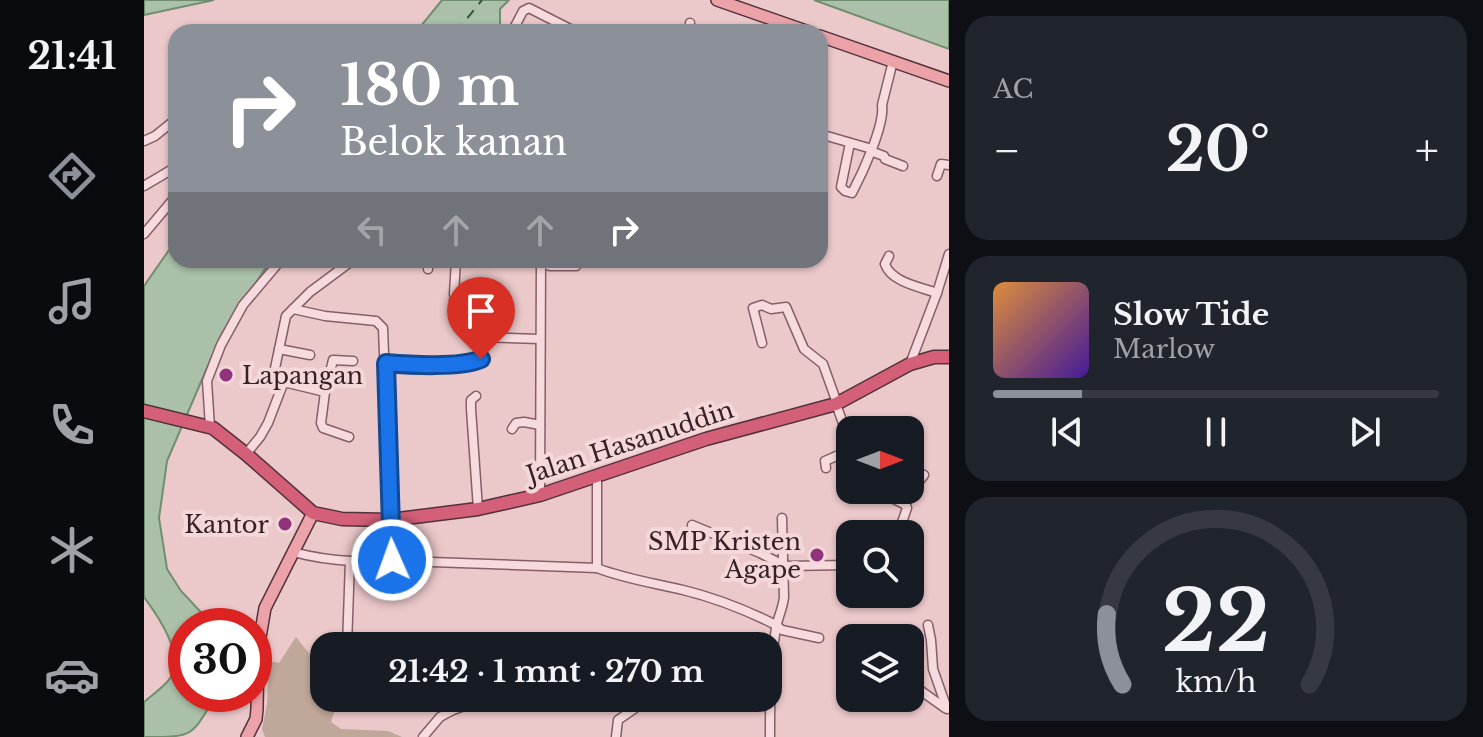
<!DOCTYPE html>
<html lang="id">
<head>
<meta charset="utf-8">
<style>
	:root { --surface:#171b24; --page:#20242c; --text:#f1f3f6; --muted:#9ea1a6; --line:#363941; --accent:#8c9099 }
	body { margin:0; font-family:"Libre Baskerville",serif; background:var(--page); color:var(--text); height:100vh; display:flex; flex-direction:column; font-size:30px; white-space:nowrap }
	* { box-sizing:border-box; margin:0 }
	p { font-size:26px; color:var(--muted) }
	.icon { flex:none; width:44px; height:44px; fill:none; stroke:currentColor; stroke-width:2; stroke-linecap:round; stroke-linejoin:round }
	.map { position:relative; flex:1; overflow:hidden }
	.panel { display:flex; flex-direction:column; gap:16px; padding:16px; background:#0d0f14; width:534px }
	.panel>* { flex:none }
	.top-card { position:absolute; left:24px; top:24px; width:660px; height:244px; border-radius:24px; box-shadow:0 2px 6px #0004; background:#8c9099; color:#fff; overflow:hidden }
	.needle { width:52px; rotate:90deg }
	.tools { position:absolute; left:692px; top:416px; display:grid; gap:16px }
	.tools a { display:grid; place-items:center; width:88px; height:88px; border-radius:16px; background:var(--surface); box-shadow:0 2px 6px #0004; font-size:40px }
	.speed { position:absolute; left:24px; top:608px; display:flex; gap:16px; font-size:40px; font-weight:700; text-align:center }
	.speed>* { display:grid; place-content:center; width:104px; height:104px; border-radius:50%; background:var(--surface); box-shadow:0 2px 6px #0004; line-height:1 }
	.speed .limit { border:12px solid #d22; background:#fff; color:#111 }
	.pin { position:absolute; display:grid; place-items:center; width:68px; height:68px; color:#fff; margin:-82px -34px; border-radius:50% 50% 50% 0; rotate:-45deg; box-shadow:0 0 8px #0007 }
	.pin .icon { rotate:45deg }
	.me { position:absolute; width:88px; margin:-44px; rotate:358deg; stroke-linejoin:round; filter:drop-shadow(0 0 6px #0008) }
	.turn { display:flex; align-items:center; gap:28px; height:168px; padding:0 40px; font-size:36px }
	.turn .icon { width:104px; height:104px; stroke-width:2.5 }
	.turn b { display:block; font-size:56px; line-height:68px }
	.lanes { display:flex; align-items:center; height:76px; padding:0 40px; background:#0003; justify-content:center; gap:40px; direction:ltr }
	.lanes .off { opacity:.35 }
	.big { font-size:60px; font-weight:700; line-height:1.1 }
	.panel .tile { flex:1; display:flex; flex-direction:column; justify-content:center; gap:12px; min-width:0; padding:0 28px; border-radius:24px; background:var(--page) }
	.panel .dial { align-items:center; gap:0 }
	.dial svg { height:208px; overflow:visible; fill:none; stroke:var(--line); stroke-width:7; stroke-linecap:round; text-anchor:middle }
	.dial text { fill:var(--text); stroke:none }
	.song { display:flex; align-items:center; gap:24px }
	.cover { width:96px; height:96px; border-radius:12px; background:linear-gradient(135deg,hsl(30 70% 55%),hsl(260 70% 35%)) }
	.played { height:8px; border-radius:4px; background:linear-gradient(90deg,var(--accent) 20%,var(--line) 20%) }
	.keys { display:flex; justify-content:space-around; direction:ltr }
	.heat { display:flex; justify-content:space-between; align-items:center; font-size:44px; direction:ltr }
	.trip { position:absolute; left:166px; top:632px; width:472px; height:80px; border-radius:24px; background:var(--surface); box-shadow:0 2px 6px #0004; font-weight:700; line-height:80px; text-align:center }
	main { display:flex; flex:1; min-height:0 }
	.tabs { display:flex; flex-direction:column; width:144px; justify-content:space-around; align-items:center; background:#090b0e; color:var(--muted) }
	.tabs .icon { width:56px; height:56px }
	.tabs .on { color:var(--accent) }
	.tabs b { font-size:36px; color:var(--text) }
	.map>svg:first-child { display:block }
</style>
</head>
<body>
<main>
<nav class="tabs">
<b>21:41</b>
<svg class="icon on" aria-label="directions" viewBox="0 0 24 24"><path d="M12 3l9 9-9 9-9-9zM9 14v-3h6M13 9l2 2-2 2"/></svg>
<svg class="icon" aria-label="music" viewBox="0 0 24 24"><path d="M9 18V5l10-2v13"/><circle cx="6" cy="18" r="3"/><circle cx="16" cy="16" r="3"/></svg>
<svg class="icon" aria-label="phone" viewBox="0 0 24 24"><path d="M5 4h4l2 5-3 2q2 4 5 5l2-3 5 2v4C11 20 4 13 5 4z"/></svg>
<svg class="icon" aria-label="climate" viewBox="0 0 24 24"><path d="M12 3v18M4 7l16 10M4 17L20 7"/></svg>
<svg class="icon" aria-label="car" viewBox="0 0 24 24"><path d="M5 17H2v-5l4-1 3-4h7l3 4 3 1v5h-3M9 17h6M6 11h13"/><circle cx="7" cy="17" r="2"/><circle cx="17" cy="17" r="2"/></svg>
</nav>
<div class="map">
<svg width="805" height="737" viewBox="0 0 805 737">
	<rect width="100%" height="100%" fill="#ebc8ca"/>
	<polygon fill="#bfa79a" points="152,637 180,672 180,698 197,698 191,709 187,722 197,729 244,731 258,737 121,737 118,729 123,704 125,661 135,663"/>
	<g fill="#aac0a8" stroke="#708e6f" stroke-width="2">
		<polygon points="0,0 70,0 0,15"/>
		<polygon points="298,0 365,0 356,9 356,24 352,32 272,32"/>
		<polygon points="670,0 805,0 805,49"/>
		<path d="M32 240V260H127L78 333 23 461 15 518 23 569 37 591 70 626H42V694H71V697C47 737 50 737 0 737V702C8 695 17 689 24 681 44 658 14 616 0 597V286Z"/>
	</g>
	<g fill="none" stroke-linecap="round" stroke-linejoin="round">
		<polyline stroke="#315637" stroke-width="2" stroke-dasharray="10 8" stroke-linecap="butt" points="312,32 338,0"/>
		<g stroke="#865e68" stroke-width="11">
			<g id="minor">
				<polyline points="368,32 379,11 385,8 432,32"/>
				<polyline points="544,32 546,23"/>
				<polyline points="676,134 728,149 729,152 740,156 741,159 759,166"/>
				<polyline points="0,141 11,136 32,119"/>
				<path d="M706 143 697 187 701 191 708 193C718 174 741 125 738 105L749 61"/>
				<polyline points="793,176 797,164 805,165"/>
				<polyline points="0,186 32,167"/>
				<polyline points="0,234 32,196"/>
				<path d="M745 256 741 264C747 282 776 287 793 293"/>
				<polyline points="397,262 406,266 432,266"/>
				<polyline points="284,269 284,260"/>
				<polyline points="310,294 312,260"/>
				<polyline points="310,300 336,301 337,338"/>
				<polyline points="149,309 181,316 232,321 239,328 248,560"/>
				<polyline points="618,343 609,308 618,305 627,309 642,307 660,349 679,364 693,403"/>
				<polyline points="135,349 166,355"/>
				<polyline points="242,363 263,365 327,363 336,360 336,339 338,337 396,339"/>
				<polyline points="766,364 793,293 805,254"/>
				<polyline points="130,373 142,316 166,292 209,260"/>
				<polyline points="332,396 327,400 327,409 334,509"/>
				<polyline points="692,404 706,443"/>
				<polyline points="66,427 63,381 77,345 99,305 137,260"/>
				<polyline points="368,429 372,423 380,422 396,425"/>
				<polyline points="205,437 179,428 177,423 181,392 189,360 209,361"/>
				<polyline points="102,454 116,437 124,423 139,384 144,383 181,392"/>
				<polyline points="682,468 681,461 706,450"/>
				<path d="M453 476V568C481 579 510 583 539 590 572 598 602 610 632 625L638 630 675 638"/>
				<polyline points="731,490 762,505 763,508 755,531 734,534"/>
				<polyline points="396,495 397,260"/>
				<polyline points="760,504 769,489 780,475"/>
				<polyline points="548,525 616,553 641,566 706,565"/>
				<path d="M149 552C168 557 187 560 207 561 224 561 241 558 259 561L453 568"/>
				<polyline points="784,625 787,640 789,669 803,709"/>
				<polyline points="203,646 206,561"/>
				<polyline points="766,683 801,708"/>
				<polyline points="279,737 296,717 309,710 342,698"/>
				<polyline points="472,737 474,720 490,709 494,698"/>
				<path d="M626 737C626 701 626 664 632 628 634 617 639 608 640 597L638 518"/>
			</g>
		</g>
		<g stroke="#54323c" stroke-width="14">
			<g id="major">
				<polyline points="573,0 665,32"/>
				<polyline points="676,36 805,81"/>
				<polyline points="103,737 112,719 113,709 114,649 121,608 169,513"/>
			</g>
		</g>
		<g stroke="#54323c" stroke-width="15">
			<polyline id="highway" points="0,411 69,428 102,454 169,513 198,519 246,520 334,509 396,495 562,439 692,404 766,364 790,357 805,357"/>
		</g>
		<use href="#minor" stroke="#f7dadd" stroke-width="8"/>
		<use href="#major" stroke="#eba3a9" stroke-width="11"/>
		<use href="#highway" stroke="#d45f79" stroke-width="12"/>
	</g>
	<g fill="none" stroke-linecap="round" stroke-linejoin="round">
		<g stroke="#114b97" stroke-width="20">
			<path id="route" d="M248 560 242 363C265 365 317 368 337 359"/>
		</g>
		<use href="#route" stroke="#1a73e8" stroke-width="14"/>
	</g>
	<g fill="#91327c" stroke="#f3d7d9" stroke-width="3">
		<circle cx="82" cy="375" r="8"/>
		<circle cx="141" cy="524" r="8"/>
		<circle cx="673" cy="555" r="8"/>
	</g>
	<g text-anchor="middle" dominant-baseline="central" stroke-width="8" stroke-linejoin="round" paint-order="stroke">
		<g font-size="24" fill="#372127" stroke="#f3d7d9" text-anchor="end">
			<text x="98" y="375" text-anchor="start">Lapangan</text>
			<text x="125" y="524">Kantor</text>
			<text x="657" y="541">SMP Kristen<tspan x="657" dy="28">Agape</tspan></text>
		</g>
		<g font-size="24" fill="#372127" stroke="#f3d7d9">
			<text transform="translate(486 442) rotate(-18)">Jalan Hasanuddin</text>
		</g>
	</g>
</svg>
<div class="tools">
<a><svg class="needle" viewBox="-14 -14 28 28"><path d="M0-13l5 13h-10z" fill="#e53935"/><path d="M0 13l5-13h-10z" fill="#9ea1a6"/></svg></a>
<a><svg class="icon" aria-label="search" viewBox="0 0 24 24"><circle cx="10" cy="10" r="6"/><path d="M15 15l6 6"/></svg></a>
<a><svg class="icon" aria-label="layers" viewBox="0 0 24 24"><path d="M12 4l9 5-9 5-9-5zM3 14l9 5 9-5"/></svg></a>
</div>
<div class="speed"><div class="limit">30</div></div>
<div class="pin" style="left:337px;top:359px;background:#d93025"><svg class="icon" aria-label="arrive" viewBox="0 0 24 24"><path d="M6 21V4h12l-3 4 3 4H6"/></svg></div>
<svg class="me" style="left:248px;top:560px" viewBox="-20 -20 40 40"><circle r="17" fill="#1a73e8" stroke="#fff" stroke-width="3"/><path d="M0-11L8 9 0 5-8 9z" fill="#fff"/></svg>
<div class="trip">21:42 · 1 mnt · 270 m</div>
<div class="top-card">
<div class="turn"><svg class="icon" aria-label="right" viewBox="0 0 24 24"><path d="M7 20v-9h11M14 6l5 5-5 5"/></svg><div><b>180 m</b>Belok kanan</div></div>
<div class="lanes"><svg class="icon off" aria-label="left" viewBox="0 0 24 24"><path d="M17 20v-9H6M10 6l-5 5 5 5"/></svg><svg class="icon off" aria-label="ahead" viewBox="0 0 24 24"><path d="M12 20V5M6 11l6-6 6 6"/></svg><svg class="icon off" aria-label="ahead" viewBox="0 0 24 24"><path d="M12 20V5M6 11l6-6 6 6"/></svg><svg class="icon" aria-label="right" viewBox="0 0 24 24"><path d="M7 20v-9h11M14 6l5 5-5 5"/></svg></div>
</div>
</div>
<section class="panel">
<div class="tile"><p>AC</p>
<div class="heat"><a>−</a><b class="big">20°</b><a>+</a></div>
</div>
<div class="tile">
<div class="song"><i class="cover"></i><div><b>Slow Tide</b><p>Marlow</p></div></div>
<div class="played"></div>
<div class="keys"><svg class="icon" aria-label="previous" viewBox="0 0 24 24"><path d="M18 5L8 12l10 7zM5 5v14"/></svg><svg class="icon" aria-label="pause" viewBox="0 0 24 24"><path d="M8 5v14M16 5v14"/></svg><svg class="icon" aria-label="next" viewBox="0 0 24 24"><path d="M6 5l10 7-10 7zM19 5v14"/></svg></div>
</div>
<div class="tile dial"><svg viewBox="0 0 100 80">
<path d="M14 69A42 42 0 1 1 86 69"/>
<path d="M14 69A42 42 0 0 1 8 42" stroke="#8c9099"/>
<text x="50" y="56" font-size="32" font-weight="700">22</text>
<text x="50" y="72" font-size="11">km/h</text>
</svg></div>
</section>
</main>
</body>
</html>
